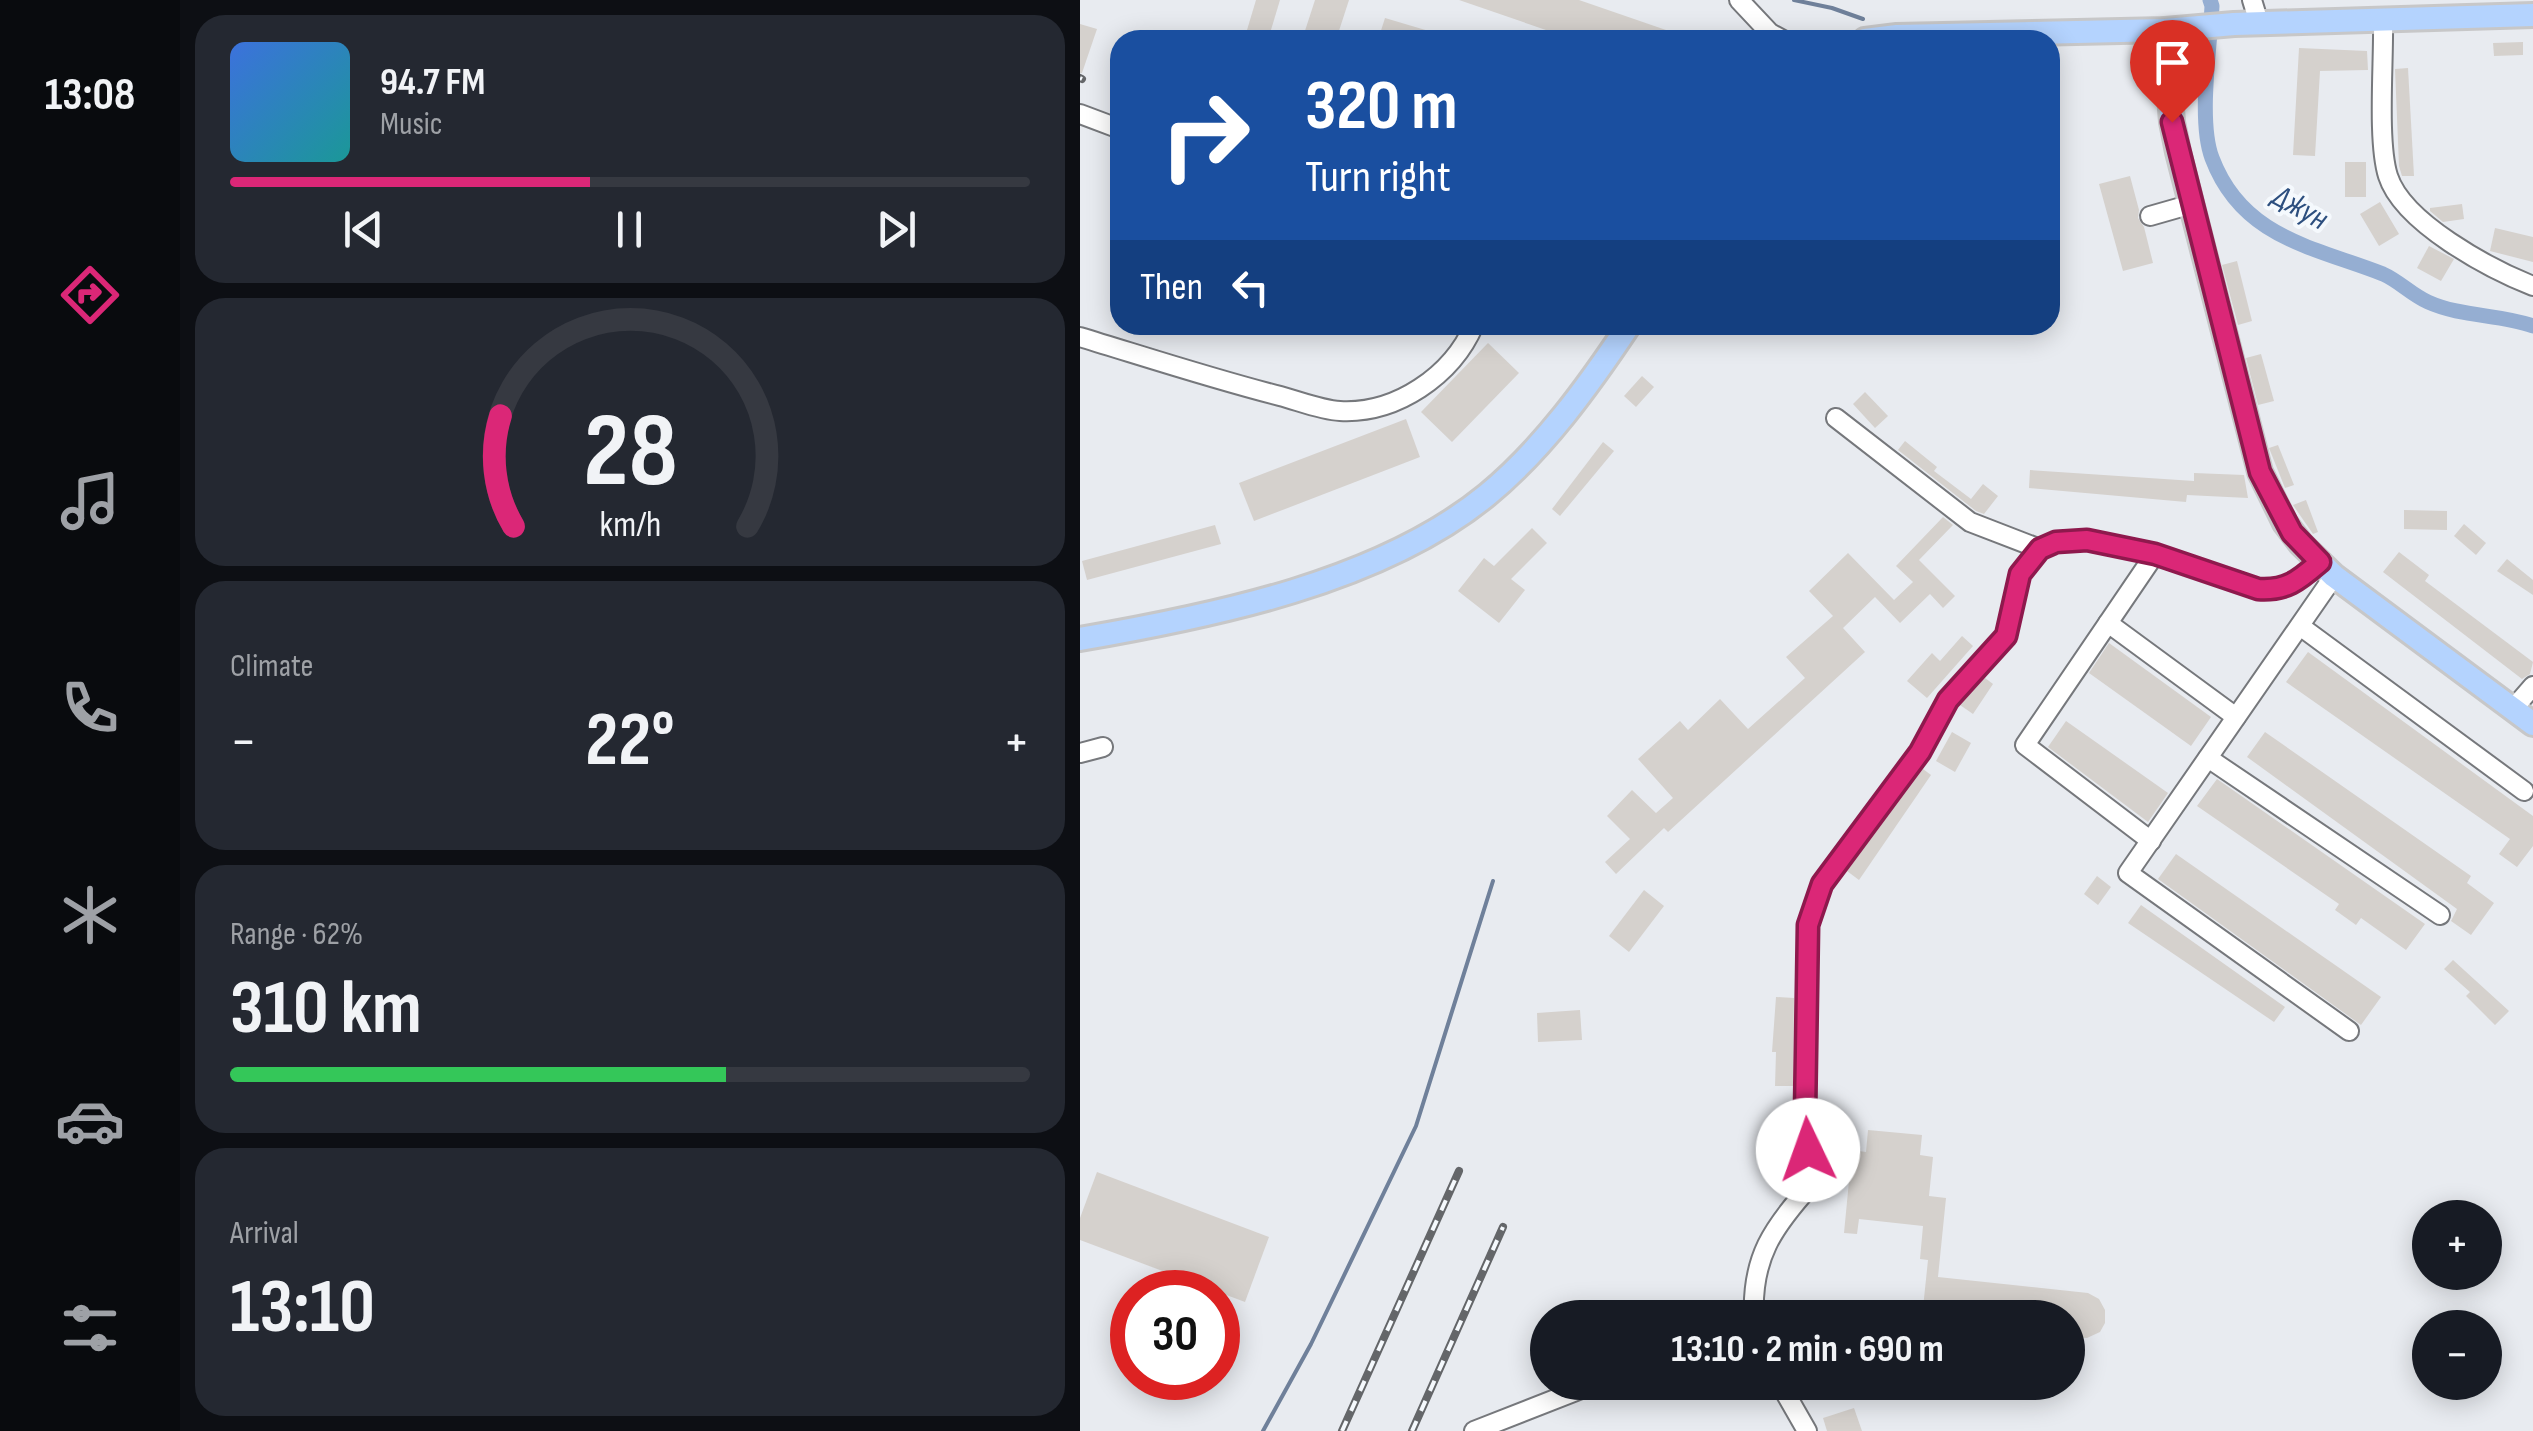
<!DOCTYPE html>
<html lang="en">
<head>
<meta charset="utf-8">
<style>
	:root { --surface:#171b24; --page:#242831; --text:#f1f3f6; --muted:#9ea1a6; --line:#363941; --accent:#db2777 }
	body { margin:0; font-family:"Sofia Sans Condensed",sans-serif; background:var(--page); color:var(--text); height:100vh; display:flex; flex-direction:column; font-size:38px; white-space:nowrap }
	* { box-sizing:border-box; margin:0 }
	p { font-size:32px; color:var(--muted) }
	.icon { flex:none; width:55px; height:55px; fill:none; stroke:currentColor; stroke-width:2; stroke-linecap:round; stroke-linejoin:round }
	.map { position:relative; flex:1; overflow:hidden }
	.details { display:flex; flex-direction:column; gap:15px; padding:15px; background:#0d0f14; width:900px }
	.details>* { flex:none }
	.top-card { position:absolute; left:30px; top:30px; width:950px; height:305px; border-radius:30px; box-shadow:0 5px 25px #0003; background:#1a4fa0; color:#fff; overflow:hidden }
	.controls { position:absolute; left:1332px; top:1200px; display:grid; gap:20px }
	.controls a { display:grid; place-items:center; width:90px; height:90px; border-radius:50%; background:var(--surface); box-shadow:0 5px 25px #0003; font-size:50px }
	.speed { position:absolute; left:30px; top:1270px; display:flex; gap:20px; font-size:50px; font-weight:700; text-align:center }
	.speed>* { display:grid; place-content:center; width:130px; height:130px; border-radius:50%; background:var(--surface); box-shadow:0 5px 25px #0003; line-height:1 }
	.speed .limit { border:15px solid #d22; background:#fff; color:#111 }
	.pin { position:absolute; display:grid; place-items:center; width:85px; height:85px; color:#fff; margin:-102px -42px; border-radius:50% 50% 50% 0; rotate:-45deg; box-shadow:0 0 10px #0007 }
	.pin .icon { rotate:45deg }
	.me { position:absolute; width:110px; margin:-55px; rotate:357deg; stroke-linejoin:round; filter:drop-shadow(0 0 8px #0008) }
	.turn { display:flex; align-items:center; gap:35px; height:210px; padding:0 30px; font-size:45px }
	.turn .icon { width:130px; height:130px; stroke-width:2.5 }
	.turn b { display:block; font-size:70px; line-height:85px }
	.then { display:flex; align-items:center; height:95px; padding:0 30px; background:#0003; gap:20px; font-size:38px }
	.big { font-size:75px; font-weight:700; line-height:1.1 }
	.details .widget { flex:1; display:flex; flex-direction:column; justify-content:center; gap:15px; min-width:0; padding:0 35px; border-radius:30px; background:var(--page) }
	.details .dial { align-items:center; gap:0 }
	.dial svg { height:260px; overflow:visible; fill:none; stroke:var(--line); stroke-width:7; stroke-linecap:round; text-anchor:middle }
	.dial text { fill:var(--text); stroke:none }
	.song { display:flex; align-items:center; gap:30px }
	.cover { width:120px; height:120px; border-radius:15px; background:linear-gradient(135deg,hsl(220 70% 55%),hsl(180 70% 35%)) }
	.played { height:10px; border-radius:5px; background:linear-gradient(90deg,var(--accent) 45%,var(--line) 45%) }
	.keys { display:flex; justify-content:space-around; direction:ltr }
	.heat { display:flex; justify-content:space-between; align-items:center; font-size:55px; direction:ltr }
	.charge { height:15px; border-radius:8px; background:linear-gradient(90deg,#34c759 62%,var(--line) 0) }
	.trip { position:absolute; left:450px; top:1300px; width:555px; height:100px; border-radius:50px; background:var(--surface); box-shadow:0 5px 25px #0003; font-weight:700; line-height:100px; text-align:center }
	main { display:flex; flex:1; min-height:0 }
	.tabs { display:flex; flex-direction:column; width:180px; justify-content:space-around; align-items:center; background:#090b0e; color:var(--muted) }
	.tabs .icon { width:70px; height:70px }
	.tabs .active { color:var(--accent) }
	.tabs b { font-size:45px; color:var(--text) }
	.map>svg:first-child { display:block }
</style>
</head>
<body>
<main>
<nav class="tabs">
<b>13:08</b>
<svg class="icon active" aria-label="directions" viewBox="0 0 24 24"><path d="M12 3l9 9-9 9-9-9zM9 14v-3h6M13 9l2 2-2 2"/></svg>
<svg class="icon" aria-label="music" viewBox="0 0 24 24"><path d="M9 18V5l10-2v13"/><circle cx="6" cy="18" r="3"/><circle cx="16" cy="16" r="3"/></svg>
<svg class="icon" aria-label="phone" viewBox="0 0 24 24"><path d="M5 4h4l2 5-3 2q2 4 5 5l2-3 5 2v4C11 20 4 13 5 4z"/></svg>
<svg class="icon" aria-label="climate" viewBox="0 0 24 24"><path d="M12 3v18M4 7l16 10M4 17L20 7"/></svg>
<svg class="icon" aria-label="car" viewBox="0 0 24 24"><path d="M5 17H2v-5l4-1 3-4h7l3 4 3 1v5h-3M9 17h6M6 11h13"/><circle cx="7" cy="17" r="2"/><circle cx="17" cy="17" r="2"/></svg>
<svg class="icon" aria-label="filters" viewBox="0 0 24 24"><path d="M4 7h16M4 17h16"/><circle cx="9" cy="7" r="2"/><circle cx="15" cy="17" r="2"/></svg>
</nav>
<section class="details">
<div class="widget">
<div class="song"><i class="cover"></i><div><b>94.7 FM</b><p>Music</p></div></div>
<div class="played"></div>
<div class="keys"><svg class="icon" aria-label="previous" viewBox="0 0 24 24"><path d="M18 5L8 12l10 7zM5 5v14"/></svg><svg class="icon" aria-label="pause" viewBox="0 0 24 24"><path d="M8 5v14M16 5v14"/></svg><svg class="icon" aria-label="next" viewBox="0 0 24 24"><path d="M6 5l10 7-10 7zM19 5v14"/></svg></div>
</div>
<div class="widget dial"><svg viewBox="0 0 100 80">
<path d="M14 69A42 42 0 1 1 86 69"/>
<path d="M14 69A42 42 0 0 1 10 35" stroke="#db2777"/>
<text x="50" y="56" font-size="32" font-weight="700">28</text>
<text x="50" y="72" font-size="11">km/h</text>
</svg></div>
<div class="widget"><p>Climate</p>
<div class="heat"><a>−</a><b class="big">22°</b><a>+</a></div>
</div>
<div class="widget"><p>Range · 62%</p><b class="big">310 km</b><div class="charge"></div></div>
<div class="widget"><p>Arrival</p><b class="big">13:10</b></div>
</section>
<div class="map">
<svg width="1453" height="1431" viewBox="0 0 1453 1431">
	<rect width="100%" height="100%" fill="#e8ebf0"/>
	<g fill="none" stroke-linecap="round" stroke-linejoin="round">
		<g stroke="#6f809a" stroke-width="4">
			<polyline points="714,0 752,8 783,19"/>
			<polyline points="183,1431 231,1344 336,1126 413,881"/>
		</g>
		<path stroke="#95aed2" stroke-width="15" d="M1130 0 1132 6C1130 47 1118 121 1132 158 1162 238 1234 247 1303 274 1319 281 1332 295 1348 302 1381 317 1420 314 1453 326"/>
	</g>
	<g fill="#d5d1cd">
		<polygon points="176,0 200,0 188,40 164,40"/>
		<polygon points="235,0 269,0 256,40 222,40"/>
		<polygon points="379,0 499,0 615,40 495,40"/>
		<polygon points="305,18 369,37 369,40 298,40"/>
		<polygon points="0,24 17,29 2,73 0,73"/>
		<polygon points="1443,42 1443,55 1414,56 1413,43"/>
		<polygon points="1219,48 1287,51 1288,70 1240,71 1235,156 1213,155"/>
		<polygon points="1328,68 1334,176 1322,176 1319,166 1315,69"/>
		<rect x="1265" y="162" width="21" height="35"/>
		<polygon points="1050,176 1059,210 1058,218 1064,227 1073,263 1043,271 1019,184"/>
		<polygon points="1300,202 1319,234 1299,246 1280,214"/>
		<polygon points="1382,204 1384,219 1363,222 1350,211 1350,208"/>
		<polygon points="1415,228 1453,237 1453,262 1410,251"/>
		<polygon points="1349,246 1374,259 1361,281 1337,268"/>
		<polygon points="1157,261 1172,321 1158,325 1142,265"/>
		<polygon points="408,343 439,373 372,442 341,412"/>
		<polygon points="1181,354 1194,401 1178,405 1166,358"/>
		<polygon points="562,376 574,387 556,407 544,396"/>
		<polygon points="785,392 808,416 795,428 773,404"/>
		<polygon points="326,419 340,457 174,521 159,483"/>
		<polygon points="825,441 857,467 854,471 891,499 903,484 918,496 904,514 896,511 818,450"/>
		<polygon points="523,442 534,451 480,516 472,509"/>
		<polygon points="1198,445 1214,485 1205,488 1189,448"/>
		<polygon points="950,470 1114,481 1114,473 1164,475 1168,498 1107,495 1106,502 949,488"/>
		<polygon points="1226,500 1238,532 1233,534 1213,505"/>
		<polygon points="1324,510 1367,511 1367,530 1324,529"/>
		<polygon points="863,517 873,525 839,560 875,596 863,608 850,594 820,623 795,597 763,628 785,652 588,832 584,828 536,874 525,862 550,839 527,816 552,790 576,813 593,798 558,759 600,721 608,730 640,699 668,729 725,678 706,657 753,616 729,591 768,553 814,600 833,582 816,566"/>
		<polygon points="1384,524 1406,543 1396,555 1374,536"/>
		<polygon points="135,525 141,544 7,580 2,561"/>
		<polygon points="452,528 467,543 431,579 445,590 419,623 378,591 404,558 414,566"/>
		<polygon points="1319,552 1349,575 1345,581 1453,662 1450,674 1442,679 1303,572"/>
		<polygon points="1427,559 1453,580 1453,595 1417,571"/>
		<polygon points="882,636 893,646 847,698 827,681 852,653 860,661"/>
		<polygon points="1029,643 1131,717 1111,746 1009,673"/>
		<polygon points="1228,652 1453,816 1453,846 1437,867 1419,854 1430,839 1206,682"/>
		<polygon points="905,678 913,684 893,714 880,705"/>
		<polygon points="986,721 1088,793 1068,822 968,747"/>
		<polygon points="872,732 891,743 875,772 856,761"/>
		<polygon points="1185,732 1391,876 1387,883 1414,903 1391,935 1371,921 1377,909 1167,757"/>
		<polygon points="843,769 851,775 779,880 767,871"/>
		<polygon points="1137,779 1345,924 1326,950 1281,918 1276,925 1255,910 1259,904 1117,806"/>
		<polygon points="1096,854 1301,997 1281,1025 1078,879"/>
		<polygon points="1017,876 1031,887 1018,905 1004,894"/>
		<polygon points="564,890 584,906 549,952 529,936"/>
		<polygon points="1061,905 1205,1007 1194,1022 1048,923"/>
		<polygon points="1373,960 1429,1011 1415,1025 1386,996 1390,992 1364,969"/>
		<polygon points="696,997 714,998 713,1086 695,1086 696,1052 692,1052"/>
		<polygon points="500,1010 502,1040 458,1042 457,1013"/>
		<polygon points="700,1119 713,1119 717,1163 701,1164"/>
		<polygon points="788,1130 842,1135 840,1155 853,1157 849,1196 866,1198 858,1277 1008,1293 1019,1299 1025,1310 1025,1323 1020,1332 1007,1338 988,1337 988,1318 848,1318 843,1308 848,1260 840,1259 843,1226 779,1219 777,1234 764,1233 772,1150 786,1152"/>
		<polygon points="17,1172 189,1237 165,1302 0,1240 0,1218"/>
		<polygon points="774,1408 782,1431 747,1431 743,1418"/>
	</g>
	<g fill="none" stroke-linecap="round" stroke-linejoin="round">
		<g stroke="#76787c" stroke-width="22">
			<g id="minor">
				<polyline points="659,0 690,33 703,40"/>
				<polyline points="1172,0 1179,23"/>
				<path d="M1303 21C1304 61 1297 141 1308 176 1323 223 1410 269 1453 286"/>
				<polyline points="0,114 40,129"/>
				<polyline points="1070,216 1112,204"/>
				<path d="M0 337C66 357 133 379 200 396 219 401 241 410 260 411 316 414 372 376 394 325"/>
				<polyline points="756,418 890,522 960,549"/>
				<polyline points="1254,576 1048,873 1269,1031"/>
				<polyline points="1028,623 1156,717"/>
				<polyline points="1220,626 1444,791"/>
				<polyline points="1433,709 1453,686"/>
				<polyline points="0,753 23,747"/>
				<polyline points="1128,758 1360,915"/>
				<polyline points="1071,841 945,745 1075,554"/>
				<path d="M674 1318C671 1258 693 1227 731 1185L725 1115 728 925 742 884 840 752 868 700 926 636 940 574 960 549 976 542 1007 540 1075 554 1178 589C1207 592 1219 580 1240 563"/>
				<polyline points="699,1382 727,1431"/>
				<polyline points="394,1431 519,1382"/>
			</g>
		</g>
		<g stroke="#c7c7c8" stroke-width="28">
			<g id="major">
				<polyline points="1085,30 1092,122 1098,152 1180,472 1205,523 1221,544 1254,576 1453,724"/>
				<polyline points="785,40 817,36 1085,30 1154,24 1453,15"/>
				<path d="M0 639C133 616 301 582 407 495 463 449 509 385 549 325"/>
			</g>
		</g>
		<use href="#minor" stroke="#fff" stroke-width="18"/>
		<use href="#major" stroke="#b4d3fe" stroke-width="22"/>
		<g stroke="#646669" stroke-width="8">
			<g id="rail">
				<polyline points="0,78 2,79"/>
				<polyline points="262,1431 379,1171"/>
				<polyline points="332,1431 423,1227"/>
			</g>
		</g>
		<use href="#rail" stroke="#f5f9fd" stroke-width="4" stroke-dasharray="11" stroke-linecap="butt"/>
	</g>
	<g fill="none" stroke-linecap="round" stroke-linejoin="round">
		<g stroke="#8e194d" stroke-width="25">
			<path id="route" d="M728 1150 725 1115 728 925 742 884 840 752 868 700 926 636 940 574 960 549 976 542 1007 540 1075 554 1178 589C1207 591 1219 580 1240 562L1212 533 1180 472 1092 122"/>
		</g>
		<use href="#route" stroke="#db2777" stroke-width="18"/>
	</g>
	<g text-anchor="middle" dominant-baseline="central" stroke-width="8" stroke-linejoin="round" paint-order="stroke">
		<g font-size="32" font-style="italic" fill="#2c4e7e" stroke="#f5f9fd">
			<text transform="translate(1220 208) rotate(29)">Джун</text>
		</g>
	</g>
</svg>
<div class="controls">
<a>+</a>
<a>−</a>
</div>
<div class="speed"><div class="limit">30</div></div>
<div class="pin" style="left:1092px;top:122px;background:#d93025"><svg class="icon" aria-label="arrive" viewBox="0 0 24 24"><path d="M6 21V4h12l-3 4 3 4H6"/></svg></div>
<svg class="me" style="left:728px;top:1150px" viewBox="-20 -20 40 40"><circle r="19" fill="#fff"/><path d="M0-13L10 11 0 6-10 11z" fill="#db2777"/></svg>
<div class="trip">13:10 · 2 min · 690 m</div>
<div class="top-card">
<div class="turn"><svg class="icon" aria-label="right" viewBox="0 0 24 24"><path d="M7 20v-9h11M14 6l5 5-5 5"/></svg><div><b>320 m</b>Turn right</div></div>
<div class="then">Then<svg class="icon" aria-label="left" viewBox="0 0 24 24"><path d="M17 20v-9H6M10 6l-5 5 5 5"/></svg></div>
</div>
</div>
</main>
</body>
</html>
